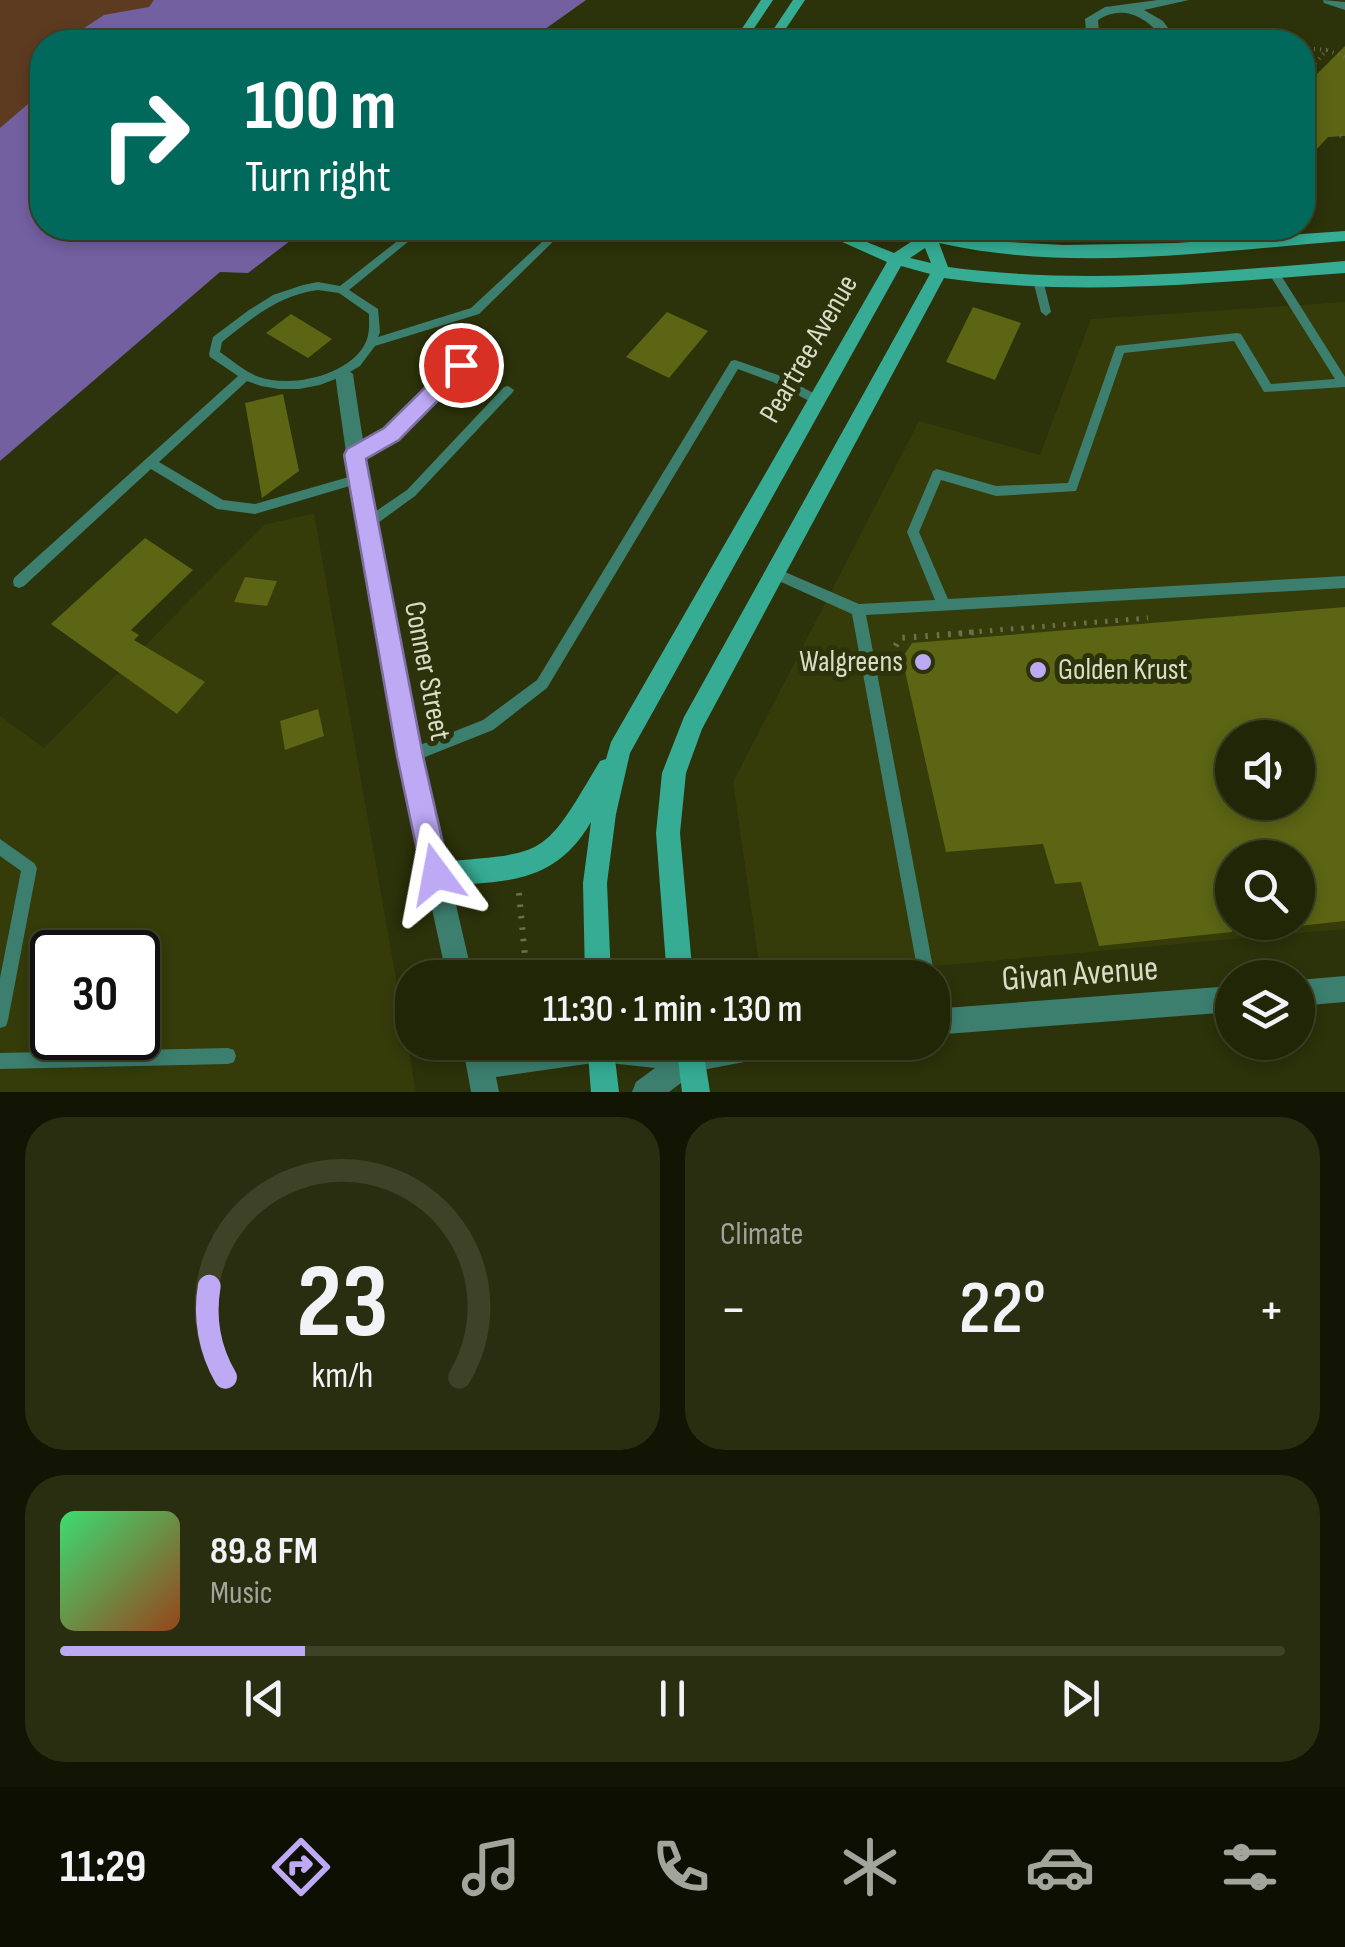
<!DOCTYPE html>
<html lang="en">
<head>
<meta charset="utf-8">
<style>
	:root { --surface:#212607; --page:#292e11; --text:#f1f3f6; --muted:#a2a59b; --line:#3e4328; --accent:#bea9f5 }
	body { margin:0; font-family:"Sofia Sans Condensed",sans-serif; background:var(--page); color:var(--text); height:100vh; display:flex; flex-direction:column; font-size:38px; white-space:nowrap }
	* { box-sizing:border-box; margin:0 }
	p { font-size:32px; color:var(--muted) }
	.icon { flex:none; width:55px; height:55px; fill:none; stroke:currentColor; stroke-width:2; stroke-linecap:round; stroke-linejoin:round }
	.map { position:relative; height:1092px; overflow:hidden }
	.drawer { display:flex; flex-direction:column; gap:25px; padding:25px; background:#121504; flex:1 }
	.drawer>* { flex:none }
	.guide { position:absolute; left:30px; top:30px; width:1285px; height:210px; border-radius:40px; box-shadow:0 5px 15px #0003,0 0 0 2px var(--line); background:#00695c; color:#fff; overflow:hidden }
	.fabs { position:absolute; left:1215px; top:720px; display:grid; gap:20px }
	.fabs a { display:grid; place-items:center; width:100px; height:100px; border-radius:50%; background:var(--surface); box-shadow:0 5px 15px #0003,0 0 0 2px var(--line); font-size:50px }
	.speed { position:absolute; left:30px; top:930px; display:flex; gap:20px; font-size:50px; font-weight:700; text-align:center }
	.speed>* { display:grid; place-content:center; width:130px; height:130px; border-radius:50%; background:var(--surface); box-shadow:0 5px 15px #0003,0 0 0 2px var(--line); line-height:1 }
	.speed .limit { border:5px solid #111; border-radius:15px; background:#fff; color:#111 }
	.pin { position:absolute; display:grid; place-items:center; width:85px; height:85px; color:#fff; margin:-42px; border:5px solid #fff; border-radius:50%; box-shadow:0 2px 10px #0007 }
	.me { position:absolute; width:110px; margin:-55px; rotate:347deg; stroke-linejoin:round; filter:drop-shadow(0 0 8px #0008) }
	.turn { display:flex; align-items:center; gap:35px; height:210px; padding:0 50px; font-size:45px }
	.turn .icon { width:130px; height:130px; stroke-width:2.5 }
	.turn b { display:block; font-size:70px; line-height:85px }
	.big { font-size:75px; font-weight:600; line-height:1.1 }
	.drawer .tile { flex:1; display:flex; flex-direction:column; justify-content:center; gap:15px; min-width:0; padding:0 35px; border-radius:40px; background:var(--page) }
	.drawer .dial { align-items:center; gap:0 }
	.dial svg { height:260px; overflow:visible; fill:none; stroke:var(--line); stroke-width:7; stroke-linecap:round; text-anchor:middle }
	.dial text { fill:var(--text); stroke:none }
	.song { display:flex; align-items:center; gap:30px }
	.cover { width:120px; height:120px; border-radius:15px; background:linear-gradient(135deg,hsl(140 70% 55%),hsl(20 70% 35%)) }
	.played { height:10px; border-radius:5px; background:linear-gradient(90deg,var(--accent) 20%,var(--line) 20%) }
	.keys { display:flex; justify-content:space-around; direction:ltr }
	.heat { display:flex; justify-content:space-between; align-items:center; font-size:55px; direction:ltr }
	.drawer .tiles { flex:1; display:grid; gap:25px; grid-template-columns:1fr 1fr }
	.tile:last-child { grid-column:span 2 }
	.trip { position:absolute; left:395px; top:960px; width:555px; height:100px; border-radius:40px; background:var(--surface); box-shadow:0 5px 15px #0003,0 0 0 2px var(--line); font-weight:600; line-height:100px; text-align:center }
	.tabs { display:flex; height:160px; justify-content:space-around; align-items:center; background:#0d0f03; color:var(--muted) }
	.tabs .icon { width:70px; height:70px }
	.tabs .active { color:var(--accent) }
	.tabs b { font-size:45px; color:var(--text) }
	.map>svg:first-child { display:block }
</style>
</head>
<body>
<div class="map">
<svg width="1345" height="1092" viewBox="0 0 1345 1092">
	<rect width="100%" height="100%" fill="#2c3209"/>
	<g fill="#353b09" fill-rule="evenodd">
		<path d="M1345 302V929L812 977H761L733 782 919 421 1040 455 1091 319ZM1232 738H1298V802H1232ZM1232 858H1298V922H1232Z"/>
		<path d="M314 513 416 1092H0V716L44 748 264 525ZM52 952H138V1038H52Z"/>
	</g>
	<polygon fill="#5d3b21" points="0,0 238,0 179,42 42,42 42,140 0,170"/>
	<g fill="#7360a1">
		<polygon points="154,0 586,0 527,42 77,42 75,34 104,15 149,7"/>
		<polygon points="42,92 42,228 307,228 248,273 220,272 0,461 0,128"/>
	</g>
	<g fill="#5b6514" fill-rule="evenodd">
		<polygon points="1345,46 1345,136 1328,137 1302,165 1302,81 1310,81"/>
		<polygon points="973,307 1021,323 995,380 946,362"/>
		<polygon points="667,312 708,331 669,378 626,357"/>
		<polygon points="291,314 332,339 308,358 266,333"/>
		<polygon points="283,394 299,471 262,498 245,403"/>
		<polygon points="145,538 193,570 131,630 139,635 134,640 205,682 177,714 51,624"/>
		<polygon points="245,577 277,581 267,606 234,602"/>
		<path d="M1345 607V921L1298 926V858H1232V932L1099 946 1081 882 1055 884 1043 844 946 852 902 658 912 643ZM1232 738H1298V802H1232Z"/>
		<polygon points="318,709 324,736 285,750 280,721"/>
	</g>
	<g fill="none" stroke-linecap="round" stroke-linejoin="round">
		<g stroke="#6b704e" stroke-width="4" stroke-dasharray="1 5" stroke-linecap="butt">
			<polyline points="1196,39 1205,42"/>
			<polyline points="1045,42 1052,36 1074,34"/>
			<polyline points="1302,48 1327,50 1302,77"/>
			<polyline points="1327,50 1345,57"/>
			<polyline points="1340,136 1345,138"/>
		</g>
		<polyline stroke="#6b704e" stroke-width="5" stroke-dasharray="2.5 8" stroke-linecap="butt" points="948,634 1148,618"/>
		<g stroke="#6b704e" stroke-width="6" stroke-dasharray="2.5 9" stroke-linecap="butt">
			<polyline points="890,656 900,638 979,632"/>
			<polyline points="519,893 527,978"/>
		</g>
		<g fill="#3c7f6f" fill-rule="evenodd">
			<path d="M414 228H425L349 290 378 309 380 332 378 337 471 308 557 228H567L479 314 375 346 360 366 343 376 320 385 299 389H279L261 386 247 381 159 462 223 500 255 504 359 474 365 479 363 482 255 514 217 509 151 469 24 586 19 588 14 586 13 582 14 578 238 376 210 357 209 354 213 337 249 310 273 295 303 285 318 282 340 286ZM318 290 339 293 369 314C369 325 370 334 365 344 348 376 291 388 259 377 245 372 233 361 220 352L222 342C252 318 279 295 318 290Z"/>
			<polygon points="1273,268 1277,269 1345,377 1345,387 1264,392 1234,341 1124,353 1076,491 996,496 941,480 919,532 948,599 1345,576 1345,588 866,615 935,978 932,984 932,978 919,978 852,614 770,577 768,573 770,569 774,568 778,569 859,604 935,600 907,532 933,471 937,469 996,486 1068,483 1116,346 1237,333 1241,334 1271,384 1335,379 1268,272"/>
			<polygon points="1039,280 1044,284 1051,312 1046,316 1041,312 1034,284"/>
			<polygon points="735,360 781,376 821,397 823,400 821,403 813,403 773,382 738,369 547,688 493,730 410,763 405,761 403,756 405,751 483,720 537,680 731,361"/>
			<path d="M461 361 465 362 466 365 465 368C441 392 383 459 350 458L348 455 350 452 387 431 457 362Z"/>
			<polygon points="508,386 514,390 512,393 415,496 371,528 363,528 361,524 363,520 407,490 504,387"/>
			<polygon points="0,839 34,863 37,868 8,1020 6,1026 0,1028 0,978 21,871 0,856"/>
			<polygon points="228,1048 234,1050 236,1056 234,1062 228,1064 0,1069 0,1053"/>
		</g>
		<g fill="#3c7f6f" fill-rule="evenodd">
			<path d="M1158 0H1189L1144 10 1163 21 1171 32 1166 42H1154L1157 32C1142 14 1119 6 1098 20L1099 30 1114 42H1100L1086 32 1085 19 1105 7Z"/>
			<polygon points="1323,0 1345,2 1345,10 1324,3"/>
			<path d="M344 367 353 374C382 577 426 778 473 978H447C403 777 362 577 335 374Z"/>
			<polygon points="1345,976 1345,1002 1298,1006 1298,980"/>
			<polygon points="1232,986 1232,1012 932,1035 932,1009"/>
			<polygon points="462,1042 488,1042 490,1051 552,1042 691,1046 707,1042 794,1042 790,1051 781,1055 697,1071 669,1092 632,1092 636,1082 655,1068 600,1062 496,1077 499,1092 471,1092"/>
		</g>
		<g fill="#36ac94" fill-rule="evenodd">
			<polygon points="761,0 773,0 745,42 733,42"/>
			<polygon points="793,0 805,0 777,42 765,42"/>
			<path d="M811 228H832L894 253 917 238 891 232 889 228H918L1008 242 1064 245 1176 243 1345 231V241C1212 251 1071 273 939 243L948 267C1081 285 1212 272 1345 261V273C1209 283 1080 297 944 278L702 729 686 773 680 833 693 978H667L656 833 662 773 684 717 930 274 901 266 630 753 616 814 607 883 611 978H585L583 883 591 822C553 887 502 881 436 886L427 883 424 874 427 865 436 862C548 853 542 859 600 761L606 759 611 742 887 262ZM925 248 931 263 910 258Z"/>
			<polygon points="587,1042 613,1042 619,1092 591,1092"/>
			<polygon points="676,1042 702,1042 710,1092 682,1092"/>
		</g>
	</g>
	<polygon fill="#bea9f5" stroke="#7c6e9f" stroke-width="2.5" points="461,357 471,365 468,370 399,440 366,459 423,756 450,874 446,884 436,888 426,884 422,874 397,756 344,455 347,449 384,428 454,359"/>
	<g fill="#bea9f5" stroke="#2c3209" stroke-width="4">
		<circle cx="923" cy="662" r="10"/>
		<circle cx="1038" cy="670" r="10"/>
	</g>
	<g text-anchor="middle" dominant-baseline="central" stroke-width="10" stroke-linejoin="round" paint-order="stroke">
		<g font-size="30" fill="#d9ddc7" stroke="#2c3209">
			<text transform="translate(809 349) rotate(-60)">Peartree Avenue</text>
			<text transform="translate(427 671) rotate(79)">Conner Street</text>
		</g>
		<g font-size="30" fill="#d9ddc7" stroke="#2c3209" text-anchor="end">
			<text x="903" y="662">Walgreens</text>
			<text x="1058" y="670" text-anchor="start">Golden Krust</text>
		</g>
		<g font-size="35" fill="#d9ddc7" stroke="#2c3209">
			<text transform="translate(1080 974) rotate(-4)">Givan Avenue</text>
		</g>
	</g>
</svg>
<div class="fabs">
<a><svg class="icon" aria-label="sound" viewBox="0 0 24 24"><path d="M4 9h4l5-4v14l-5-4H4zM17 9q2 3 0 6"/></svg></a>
<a><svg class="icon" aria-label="search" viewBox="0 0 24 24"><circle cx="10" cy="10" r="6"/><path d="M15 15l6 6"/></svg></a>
<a><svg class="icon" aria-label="layers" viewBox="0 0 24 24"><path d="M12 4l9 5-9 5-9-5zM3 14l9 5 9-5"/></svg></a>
</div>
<div class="speed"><div class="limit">30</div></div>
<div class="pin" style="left:461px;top:365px;background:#d93025"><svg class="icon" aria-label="arrive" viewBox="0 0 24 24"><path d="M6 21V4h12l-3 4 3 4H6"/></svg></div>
<svg class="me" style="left:436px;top:874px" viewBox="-20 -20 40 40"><path d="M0-17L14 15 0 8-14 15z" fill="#bea9f5" stroke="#fff" stroke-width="4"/></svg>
<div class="trip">11:30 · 1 min · 130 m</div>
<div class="guide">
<div class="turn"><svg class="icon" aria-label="right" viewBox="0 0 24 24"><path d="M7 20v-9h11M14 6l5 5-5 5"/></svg><div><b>100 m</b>Turn right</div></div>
</div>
</div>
<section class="drawer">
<div class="tiles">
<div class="tile dial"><svg viewBox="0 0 100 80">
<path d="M14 69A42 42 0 1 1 86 69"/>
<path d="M14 69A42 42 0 0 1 9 41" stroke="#bea9f5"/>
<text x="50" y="56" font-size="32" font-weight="700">23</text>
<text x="50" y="72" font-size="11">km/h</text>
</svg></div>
<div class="tile"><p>Climate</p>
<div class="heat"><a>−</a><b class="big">22°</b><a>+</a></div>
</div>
<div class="tile">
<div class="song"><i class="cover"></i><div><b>89.8 FM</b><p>Music</p></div></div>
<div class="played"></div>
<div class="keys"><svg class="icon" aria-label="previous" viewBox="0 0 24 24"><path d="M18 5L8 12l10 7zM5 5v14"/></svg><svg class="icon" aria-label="pause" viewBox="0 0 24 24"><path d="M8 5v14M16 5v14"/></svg><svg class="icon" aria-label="next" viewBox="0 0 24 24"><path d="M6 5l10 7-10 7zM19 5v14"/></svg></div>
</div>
</div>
</section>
<nav class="tabs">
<b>11:29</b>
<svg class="icon active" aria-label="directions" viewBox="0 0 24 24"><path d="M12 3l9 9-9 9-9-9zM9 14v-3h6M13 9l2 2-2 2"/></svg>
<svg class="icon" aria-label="music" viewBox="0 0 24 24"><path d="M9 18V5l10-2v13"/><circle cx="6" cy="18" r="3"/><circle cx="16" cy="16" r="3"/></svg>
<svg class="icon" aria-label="phone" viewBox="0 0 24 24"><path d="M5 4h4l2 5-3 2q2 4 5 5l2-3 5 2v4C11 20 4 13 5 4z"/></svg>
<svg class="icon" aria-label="climate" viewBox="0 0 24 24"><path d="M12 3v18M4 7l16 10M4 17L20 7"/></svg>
<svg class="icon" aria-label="car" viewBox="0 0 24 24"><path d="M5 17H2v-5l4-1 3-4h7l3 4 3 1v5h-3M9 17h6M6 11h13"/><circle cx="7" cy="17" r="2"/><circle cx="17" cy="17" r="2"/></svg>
<svg class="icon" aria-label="filters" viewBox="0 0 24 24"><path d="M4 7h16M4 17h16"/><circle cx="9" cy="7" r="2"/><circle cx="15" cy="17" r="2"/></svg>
</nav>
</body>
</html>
